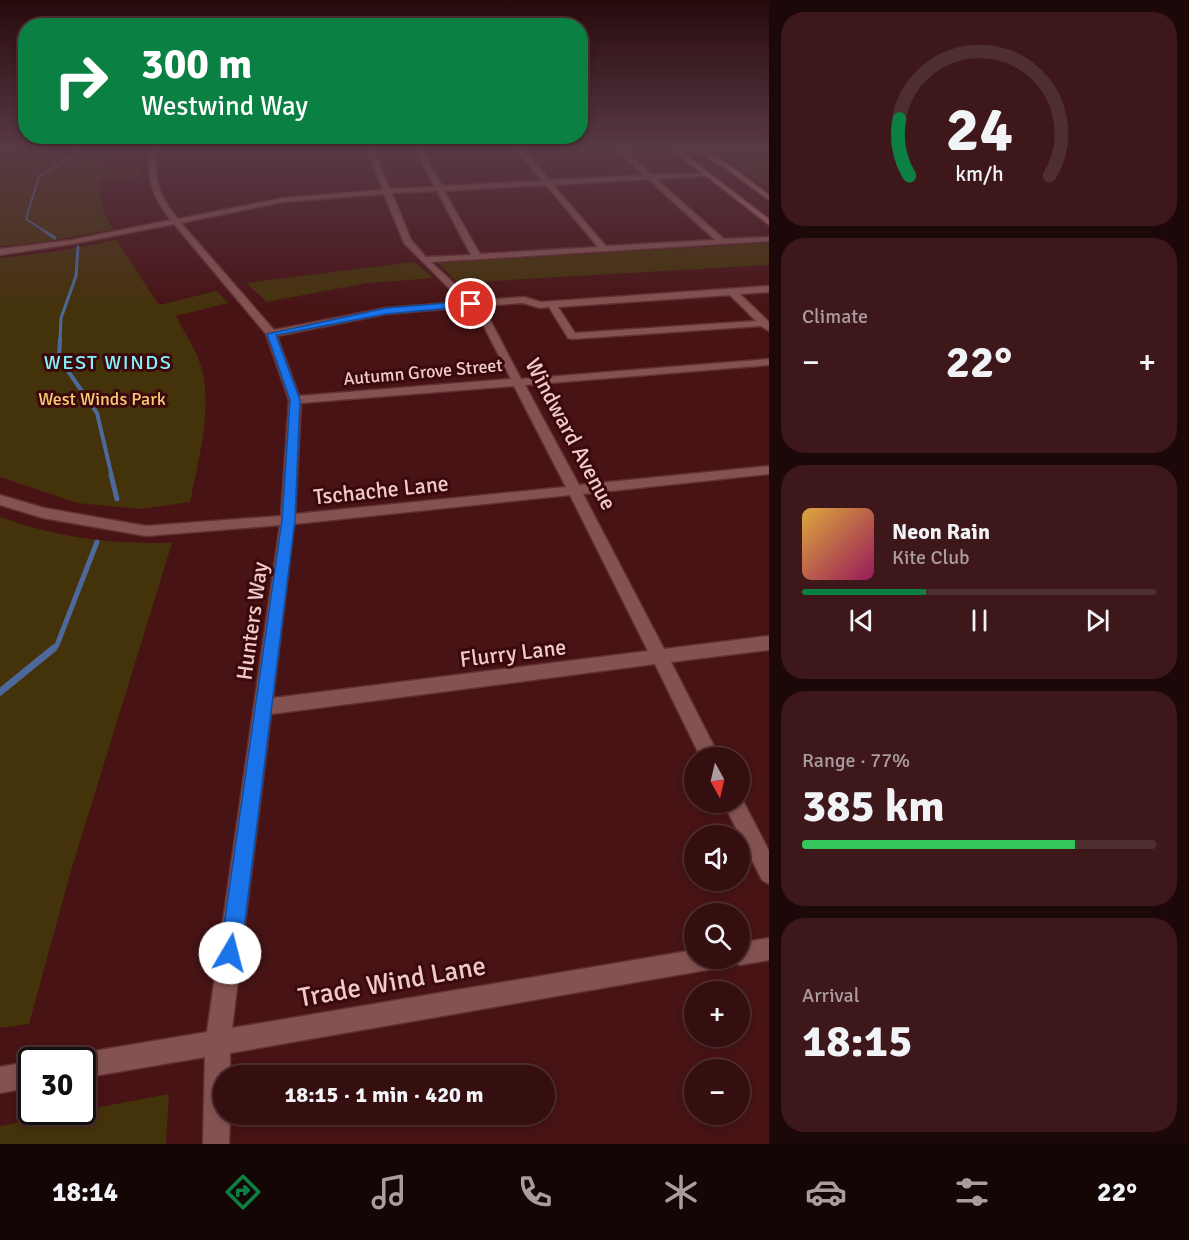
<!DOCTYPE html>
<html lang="en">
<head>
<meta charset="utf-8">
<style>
	:root { --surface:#350e10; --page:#3d1719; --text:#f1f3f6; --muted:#aa9c9f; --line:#4f2e30; --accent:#0b8043 }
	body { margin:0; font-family:Signika,sans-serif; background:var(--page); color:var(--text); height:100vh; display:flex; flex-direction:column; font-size:22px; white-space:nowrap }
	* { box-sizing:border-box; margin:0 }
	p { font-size:20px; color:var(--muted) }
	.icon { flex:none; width:33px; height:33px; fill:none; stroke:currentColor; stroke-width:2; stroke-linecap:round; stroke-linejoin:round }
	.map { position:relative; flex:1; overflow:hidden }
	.panel { display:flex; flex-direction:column; gap:12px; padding:12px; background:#1d0809; width:420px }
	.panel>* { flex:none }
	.guide { position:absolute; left:18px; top:18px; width:570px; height:126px; border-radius:24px; box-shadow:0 3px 9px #0003,0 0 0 2px var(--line); background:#0b8043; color:#fff; overflow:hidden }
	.needle { width:39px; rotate:172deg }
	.fabs { position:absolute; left:684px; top:747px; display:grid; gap:12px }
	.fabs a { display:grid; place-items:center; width:66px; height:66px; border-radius:50%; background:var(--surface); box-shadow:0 3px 9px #0003,0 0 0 2px var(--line); font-size:30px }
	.speed { position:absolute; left:18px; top:1047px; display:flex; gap:12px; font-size:30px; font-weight:700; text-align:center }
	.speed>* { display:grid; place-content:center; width:78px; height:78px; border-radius:50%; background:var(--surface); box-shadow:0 3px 9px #0003,0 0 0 2px var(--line); line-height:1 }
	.speed .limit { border:3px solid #111; border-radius:9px; background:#fff; color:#111 }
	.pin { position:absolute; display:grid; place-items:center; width:51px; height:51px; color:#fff; margin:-26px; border:3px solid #fff; border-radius:50%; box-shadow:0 2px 6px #0007 }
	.me { position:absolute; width:66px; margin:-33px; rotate:8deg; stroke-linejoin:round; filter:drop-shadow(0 0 4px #0008) }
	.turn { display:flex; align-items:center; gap:21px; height:126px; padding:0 24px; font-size:27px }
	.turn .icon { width:78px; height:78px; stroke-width:2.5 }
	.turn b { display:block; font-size:42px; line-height:51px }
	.big { font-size:45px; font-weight:700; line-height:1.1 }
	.panel .tile { flex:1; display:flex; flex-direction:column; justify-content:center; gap:9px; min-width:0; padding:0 21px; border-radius:24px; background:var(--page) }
	.panel .dial { align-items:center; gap:0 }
	.dial svg { height:156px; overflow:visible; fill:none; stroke:var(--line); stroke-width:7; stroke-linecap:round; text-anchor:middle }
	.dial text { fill:var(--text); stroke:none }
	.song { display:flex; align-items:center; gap:18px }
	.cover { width:72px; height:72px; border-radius:9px; background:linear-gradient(135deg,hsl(40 70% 55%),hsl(330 70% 35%)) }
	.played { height:6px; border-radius:3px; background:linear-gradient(90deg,var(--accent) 35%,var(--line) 35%) }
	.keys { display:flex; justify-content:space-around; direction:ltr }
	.heat { display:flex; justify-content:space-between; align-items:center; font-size:33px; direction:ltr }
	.charge { height:9px; border-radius:4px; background:linear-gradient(90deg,#34c759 77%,var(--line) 0) }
	.trip { position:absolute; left:213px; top:1065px; width:342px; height:60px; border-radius:30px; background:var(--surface); box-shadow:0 3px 9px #0003,0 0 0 2px var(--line); font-weight:700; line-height:60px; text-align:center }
	.menu { display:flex; height:96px; justify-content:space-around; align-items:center; background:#150606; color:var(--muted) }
	.menu .icon { width:42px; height:42px }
	.menu .current { color:var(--accent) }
	.menu b { font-size:27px; color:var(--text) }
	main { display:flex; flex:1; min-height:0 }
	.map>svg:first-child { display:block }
</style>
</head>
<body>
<main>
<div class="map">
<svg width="769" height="1144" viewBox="0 0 769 1144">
	<rect width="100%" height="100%" fill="#471315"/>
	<g fill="#44320b">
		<path d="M0 149H110L102 171 139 169V177L101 180C97 196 103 215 114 229L44 242 0 246Z"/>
		<polygon points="704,149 769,149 769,188 733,163"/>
		<path d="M116 240 159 305 217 291 228 303 176 316C185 334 199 353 203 374 211 416 198 461 190 502L140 509 77 503 0 477V258L60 251Z"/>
		<polygon points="769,243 769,265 458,283 438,263"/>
		<polygon points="414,262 434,278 367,283 267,302 246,283"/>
		<path d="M0 517C60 538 109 544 172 543L70 874 29 1024 0 1028Z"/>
		<polygon points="169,1094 166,1144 0,1144 0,1126"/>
	</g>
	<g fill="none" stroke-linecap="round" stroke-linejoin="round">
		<polyline stroke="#4d699c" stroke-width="2" points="49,234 26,219 39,176 73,156 73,149"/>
		<g stroke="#4d699c" stroke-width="3">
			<polyline points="46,232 55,238"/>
			<polyline points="60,341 61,318 76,276 78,247"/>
		</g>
		<polyline stroke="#4d699c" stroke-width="4" points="60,339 59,358 97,413 112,477"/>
		<g stroke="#4d699c" stroke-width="5">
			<polyline points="111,475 117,499"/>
			<polyline points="52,649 57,645 97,542"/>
		</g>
		<polyline stroke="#4d699c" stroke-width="7" points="0,692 54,648"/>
		<g stroke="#623032" stroke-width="3">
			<g id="minor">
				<path d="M151 149H157C152 177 160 198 178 219L283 198 383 190 367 149H373L390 189 435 187 415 149H421L442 186 542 181 516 149H522L550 180 644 175 616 149H622L652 175 708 173 706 176 656 179 724 239 769 237V241L431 262 473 301 524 297 541 302 769 286V292L740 294 769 322V331L761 326 572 339 568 338 549 307 540 308 523 303 479 306 488 316 521 379 769 359V365L525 385 579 485 769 466V474L583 494 664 649 769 636V650L671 662 720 758H701L655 664 271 714 232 1028 694 950V958H723L720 966 712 969 230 1053V1076H224V1114H230L229 1144H203L205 1057 82 1078V1060H72L73 1057 82 1053 207 1032 280 525 146 536 43 518 0 505V495L44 508 146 526 281 516 289 400 266 334 174 224 72 244 0 255V249L72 240 171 220C153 199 145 177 151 149ZM648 179 715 240 606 246 553 185ZM546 185 598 247 480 254 444 191ZM437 191 471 255 426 257 411 240 392 193ZM384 194 404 243 463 302 386 308 274 330 181 223 283 202ZM730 295 756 321 575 333 558 307ZM468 307 479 317 511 379 299 396 277 336 386 314ZM514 386 566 487 295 514 301 403ZM570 495 648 651 273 698 294 524Z"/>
				<polygon points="740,795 769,851 769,884 762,880 723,802 740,802"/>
				<polygon points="769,938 769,960 740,965 732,962 730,958 740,958 740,943"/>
				<polygon points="32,1061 32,1087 0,1093 0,1067"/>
			</g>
		</g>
		<g stroke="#623032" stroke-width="3">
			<g id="secondary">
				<polygon points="671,149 678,149 769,219 769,225"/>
				<path d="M692 149C713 148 751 182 769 195V200L722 166Z"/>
			</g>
		</g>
		<use href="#minor" fill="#845351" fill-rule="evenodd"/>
		<use href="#secondary" fill="#b76967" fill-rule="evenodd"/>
	</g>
	<linearGradient id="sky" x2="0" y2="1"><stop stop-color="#270a0c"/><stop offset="0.48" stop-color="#583946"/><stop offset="1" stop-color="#583946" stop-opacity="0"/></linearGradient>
	<rect width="769" height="309" fill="url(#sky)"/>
	<polygon fill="#1a73e8" stroke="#114b97" stroke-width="1.5" points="471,301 475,304 474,306 386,314 276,335 300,400 295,520 241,953 238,960 230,963 223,960 220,953 282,520 290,400 267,334 386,308"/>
	<g text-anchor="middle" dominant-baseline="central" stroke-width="6" stroke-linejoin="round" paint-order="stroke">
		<g font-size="18" fill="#eecbc9" stroke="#3b080c">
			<text transform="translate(423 372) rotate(-5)">Autumn Grove Street</text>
		</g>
		<g font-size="18" fill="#f9cb74" stroke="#3b080c">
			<text x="102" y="399">West Winds Park</text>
		</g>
		<g font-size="20" letter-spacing="1.5" fill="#85f0f9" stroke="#3b080c">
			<text x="108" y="362">WEST WINDS</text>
		</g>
		<g font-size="22" fill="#eecbc9" stroke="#3b080c">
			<text transform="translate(571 434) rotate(62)">Windward Avenue</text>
			<text transform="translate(381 490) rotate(-6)">Tschache Lane</text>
			<text transform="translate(252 621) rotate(-82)">Hunters Way</text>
			<text transform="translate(513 653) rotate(-7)">Flurry Lane</text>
		</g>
		<g font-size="27" fill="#eecbc9" stroke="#3b080c">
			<text transform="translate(392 982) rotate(-10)">Trade Wind Lane</text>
		</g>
	</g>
</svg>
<div class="fabs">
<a><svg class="needle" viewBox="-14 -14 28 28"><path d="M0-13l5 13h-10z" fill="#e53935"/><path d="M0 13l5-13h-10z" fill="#aa9c9f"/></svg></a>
<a><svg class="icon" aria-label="sound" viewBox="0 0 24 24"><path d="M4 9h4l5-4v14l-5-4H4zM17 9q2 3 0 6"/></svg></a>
<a><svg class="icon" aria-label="search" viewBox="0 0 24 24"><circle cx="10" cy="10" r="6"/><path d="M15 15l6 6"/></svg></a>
<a>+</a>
<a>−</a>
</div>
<div class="speed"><div class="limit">30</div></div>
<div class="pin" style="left:471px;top:304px;background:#d93025"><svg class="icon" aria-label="arrive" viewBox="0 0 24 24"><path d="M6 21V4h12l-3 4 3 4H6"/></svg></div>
<svg class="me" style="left:230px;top:953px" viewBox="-20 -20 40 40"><circle r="19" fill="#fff"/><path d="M0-13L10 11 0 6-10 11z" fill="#1a73e8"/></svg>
<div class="trip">18:15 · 1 min · 420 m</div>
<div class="guide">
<div class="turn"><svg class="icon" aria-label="right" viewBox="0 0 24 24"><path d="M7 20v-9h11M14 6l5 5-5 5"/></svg><div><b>300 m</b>Westwind Way</div></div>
</div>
</div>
<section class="panel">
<div class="tile dial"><svg viewBox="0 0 100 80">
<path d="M14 69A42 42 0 1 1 86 69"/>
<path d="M14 69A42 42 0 0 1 9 40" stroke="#0b8043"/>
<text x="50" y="56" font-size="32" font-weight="700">24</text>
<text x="50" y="72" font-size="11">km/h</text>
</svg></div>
<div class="tile"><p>Climate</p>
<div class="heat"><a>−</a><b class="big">22°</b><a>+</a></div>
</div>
<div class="tile">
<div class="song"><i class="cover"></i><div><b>Neon Rain</b><p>Kite Club</p></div></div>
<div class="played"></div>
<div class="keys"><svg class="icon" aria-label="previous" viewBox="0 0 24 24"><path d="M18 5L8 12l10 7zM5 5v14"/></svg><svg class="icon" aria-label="pause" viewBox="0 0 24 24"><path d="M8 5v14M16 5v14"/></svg><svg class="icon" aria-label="next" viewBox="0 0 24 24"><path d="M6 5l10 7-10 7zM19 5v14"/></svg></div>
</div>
<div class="tile"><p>Range · 77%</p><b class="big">385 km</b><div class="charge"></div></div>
<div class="tile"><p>Arrival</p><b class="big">18:15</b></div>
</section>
</main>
<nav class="menu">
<b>18:14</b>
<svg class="icon current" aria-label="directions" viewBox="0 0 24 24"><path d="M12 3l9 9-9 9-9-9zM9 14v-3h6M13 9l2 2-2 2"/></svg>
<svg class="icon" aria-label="music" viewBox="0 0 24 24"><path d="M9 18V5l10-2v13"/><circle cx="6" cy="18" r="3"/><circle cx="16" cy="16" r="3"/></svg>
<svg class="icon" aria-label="phone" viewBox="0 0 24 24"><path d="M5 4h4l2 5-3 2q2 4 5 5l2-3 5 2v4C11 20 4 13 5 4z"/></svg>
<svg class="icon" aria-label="climate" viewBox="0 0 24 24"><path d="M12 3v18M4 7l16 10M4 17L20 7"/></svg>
<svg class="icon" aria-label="car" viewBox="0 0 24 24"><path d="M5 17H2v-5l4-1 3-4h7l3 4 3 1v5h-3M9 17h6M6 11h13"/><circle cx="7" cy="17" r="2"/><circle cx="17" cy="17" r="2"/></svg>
<svg class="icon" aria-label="filters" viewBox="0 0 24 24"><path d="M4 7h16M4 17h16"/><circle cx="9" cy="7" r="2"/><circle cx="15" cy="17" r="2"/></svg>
<b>22°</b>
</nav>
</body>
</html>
